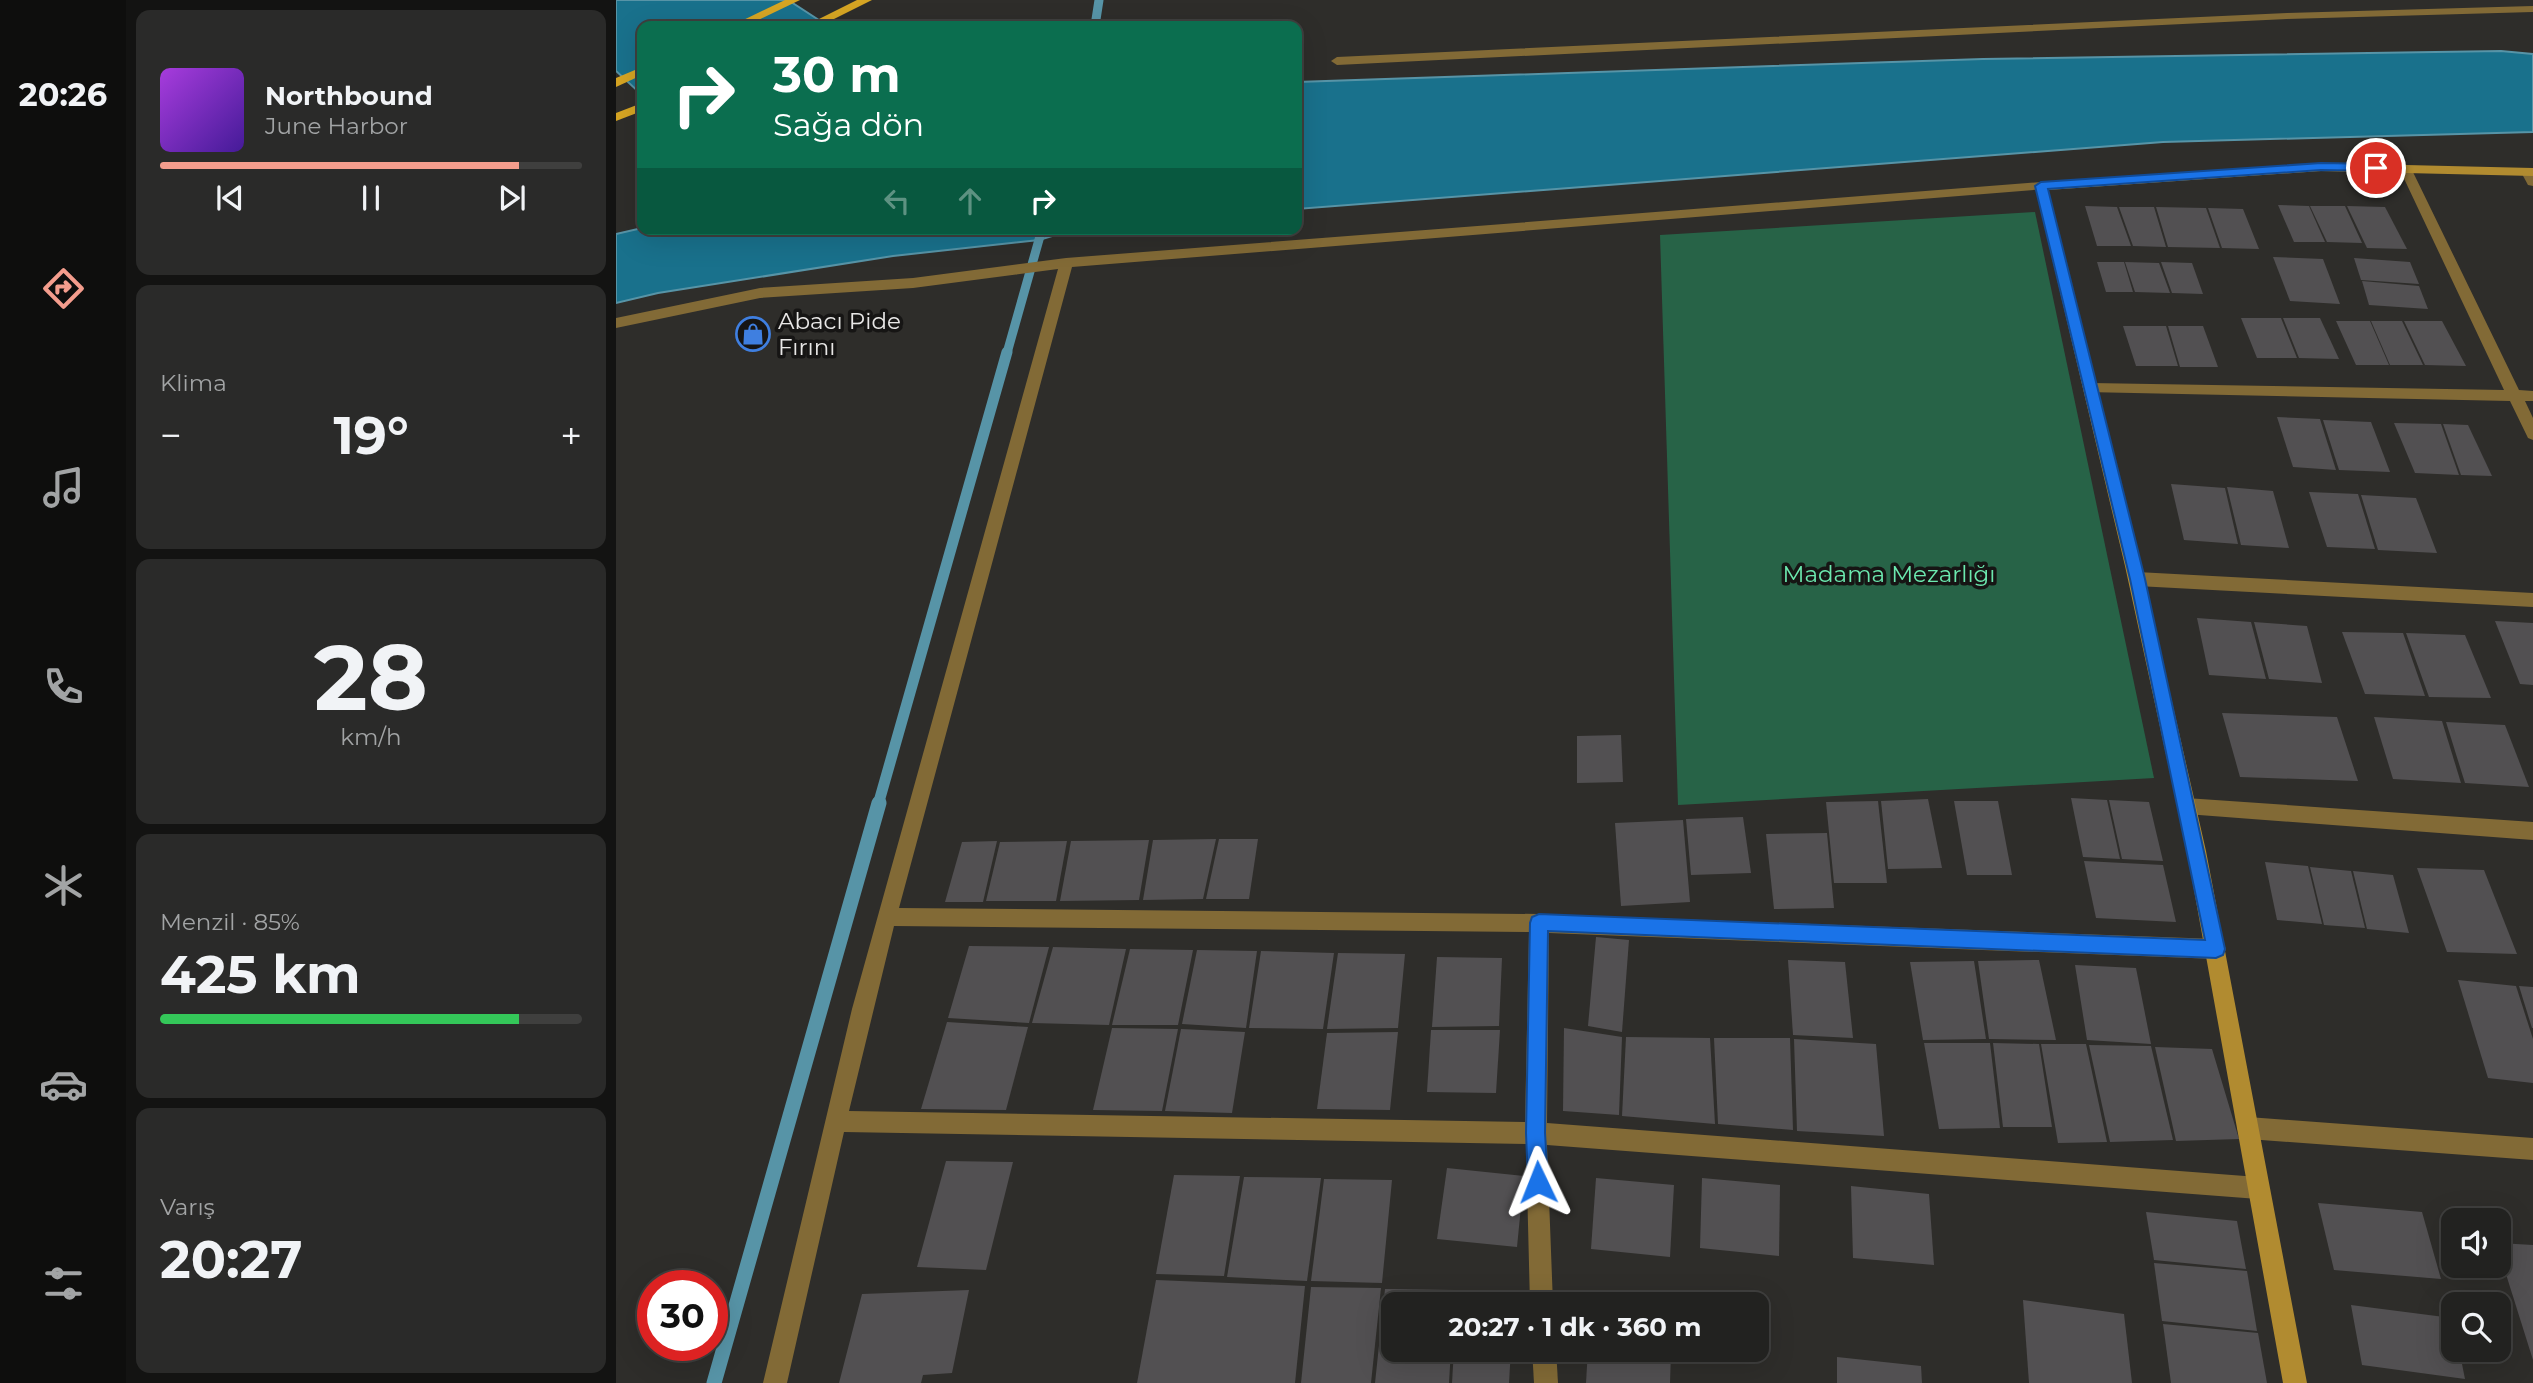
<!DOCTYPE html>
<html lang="tr">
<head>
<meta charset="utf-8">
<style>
	:root { --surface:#222220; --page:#2a2a29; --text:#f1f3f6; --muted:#a2a4a5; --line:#3f3f3e; --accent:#f49d8d }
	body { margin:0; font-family:Montserrat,sans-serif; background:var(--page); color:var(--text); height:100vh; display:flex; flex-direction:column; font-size:26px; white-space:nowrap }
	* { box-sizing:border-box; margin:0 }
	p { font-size:23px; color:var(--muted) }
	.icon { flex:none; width:38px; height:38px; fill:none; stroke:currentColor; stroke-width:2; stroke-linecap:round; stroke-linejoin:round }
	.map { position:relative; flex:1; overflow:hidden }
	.panel { display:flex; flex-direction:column; gap:10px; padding:10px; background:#131312; width:490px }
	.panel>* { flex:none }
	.hud { position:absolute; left:21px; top:21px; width:665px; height:214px; border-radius:14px; box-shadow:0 7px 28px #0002,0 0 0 2px var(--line); background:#0b6e4f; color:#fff; overflow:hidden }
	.fabs { position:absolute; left:1825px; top:1208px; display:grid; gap:14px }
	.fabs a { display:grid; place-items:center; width:70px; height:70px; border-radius:14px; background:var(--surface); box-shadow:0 7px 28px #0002,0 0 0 2px var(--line); font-size:35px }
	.speed { position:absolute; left:21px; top:1270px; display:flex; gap:14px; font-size:35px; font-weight:700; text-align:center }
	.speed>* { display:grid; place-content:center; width:91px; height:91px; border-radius:50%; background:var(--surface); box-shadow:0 7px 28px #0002,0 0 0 2px var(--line); line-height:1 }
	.speed .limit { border:10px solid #d22; background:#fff; color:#111 }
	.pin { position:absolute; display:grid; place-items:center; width:60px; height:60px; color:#fff; margin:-30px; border:4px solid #fff; border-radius:50%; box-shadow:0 2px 7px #0007 }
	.me { position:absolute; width:77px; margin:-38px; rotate:358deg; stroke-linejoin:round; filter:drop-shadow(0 0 5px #0008) }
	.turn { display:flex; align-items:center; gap:24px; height:147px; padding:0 21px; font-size:32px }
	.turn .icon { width:91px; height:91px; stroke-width:2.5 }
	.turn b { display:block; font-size:49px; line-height:60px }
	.lanes { display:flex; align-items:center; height:66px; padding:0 21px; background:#0003; justify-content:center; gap:35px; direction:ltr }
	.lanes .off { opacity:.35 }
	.big { font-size:52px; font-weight:700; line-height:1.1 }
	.panel .tile { flex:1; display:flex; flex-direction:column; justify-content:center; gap:10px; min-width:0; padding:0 24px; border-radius:14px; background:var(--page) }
	.panel .dial { align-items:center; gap:0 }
	.dial b { font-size:91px; line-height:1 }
	.song { display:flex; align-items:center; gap:21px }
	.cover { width:84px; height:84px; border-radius:10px; background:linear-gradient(135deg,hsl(280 70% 55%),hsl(260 70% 35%)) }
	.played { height:7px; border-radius:4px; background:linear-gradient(90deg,var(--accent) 85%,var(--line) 85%) }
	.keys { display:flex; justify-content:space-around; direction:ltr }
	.heat { display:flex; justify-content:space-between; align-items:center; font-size:38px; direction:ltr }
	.charge { height:10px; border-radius:5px; background:linear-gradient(90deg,#34c759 85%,var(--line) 0) }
	.trip { position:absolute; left:765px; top:1292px; width:388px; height:70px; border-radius:14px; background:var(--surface); box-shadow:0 7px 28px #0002,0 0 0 2px var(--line); font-weight:700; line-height:70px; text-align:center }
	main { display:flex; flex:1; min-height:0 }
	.tab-bar { display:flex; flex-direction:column; width:126px; justify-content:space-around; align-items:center; background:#0e0e0d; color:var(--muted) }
	.tab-bar .icon { width:49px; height:49px }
	.tab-bar .selected { color:var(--accent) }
	.tab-bar b { font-size:32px; color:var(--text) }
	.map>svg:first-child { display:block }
</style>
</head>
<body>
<main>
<nav class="tab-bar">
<b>20:26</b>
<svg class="icon selected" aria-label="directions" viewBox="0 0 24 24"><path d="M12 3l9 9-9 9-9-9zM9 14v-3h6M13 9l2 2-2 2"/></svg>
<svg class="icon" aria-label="music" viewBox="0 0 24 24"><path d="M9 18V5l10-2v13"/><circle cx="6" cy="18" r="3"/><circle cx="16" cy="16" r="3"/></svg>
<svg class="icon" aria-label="phone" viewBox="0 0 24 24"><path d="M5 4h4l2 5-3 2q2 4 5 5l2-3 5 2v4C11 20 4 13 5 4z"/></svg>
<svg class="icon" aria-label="climate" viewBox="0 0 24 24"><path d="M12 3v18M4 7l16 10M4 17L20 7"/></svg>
<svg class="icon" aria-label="car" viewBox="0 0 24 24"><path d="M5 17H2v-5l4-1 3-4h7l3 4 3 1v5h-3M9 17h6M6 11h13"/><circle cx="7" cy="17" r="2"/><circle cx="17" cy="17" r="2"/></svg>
<svg class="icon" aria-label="filters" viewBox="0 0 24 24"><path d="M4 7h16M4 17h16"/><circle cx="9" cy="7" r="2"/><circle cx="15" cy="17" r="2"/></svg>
</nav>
<section class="panel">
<div class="tile">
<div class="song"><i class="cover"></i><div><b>Northbound</b><p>June Harbor</p></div></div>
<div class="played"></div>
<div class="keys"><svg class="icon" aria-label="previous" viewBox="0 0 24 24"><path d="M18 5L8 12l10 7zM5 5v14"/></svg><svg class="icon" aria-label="pause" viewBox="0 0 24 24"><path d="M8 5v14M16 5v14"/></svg><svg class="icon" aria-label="next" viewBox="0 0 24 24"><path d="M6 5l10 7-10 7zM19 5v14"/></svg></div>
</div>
<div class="tile"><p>Klima</p>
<div class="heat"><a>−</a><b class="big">19°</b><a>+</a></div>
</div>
<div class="tile dial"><b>28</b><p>km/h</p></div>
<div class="tile"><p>Menzil · 85%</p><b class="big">425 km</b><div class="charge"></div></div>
<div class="tile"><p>Varış</p><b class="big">20:27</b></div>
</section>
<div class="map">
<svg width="1917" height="1383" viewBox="0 0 1917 1383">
	<rect width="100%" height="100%" fill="#2e2d2a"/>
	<polygon fill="#276347" points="1419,212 1538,778 1062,805 1044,235"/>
	<g fill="#19718c" stroke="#5794a7" stroke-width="2">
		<polygon points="0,0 172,0 212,26 26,26 26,95 0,71"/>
		<polygon points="1885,51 1917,54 1917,132 1547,142 681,209 681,82 1367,59"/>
		<polygon points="26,228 26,229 459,229 423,240 277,256 42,293 0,303 0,234"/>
	</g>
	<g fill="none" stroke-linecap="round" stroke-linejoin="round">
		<g stroke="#5794a7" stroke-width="9">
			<polyline points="479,26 483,0"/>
			<polyline points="391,353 426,229"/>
		</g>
		<polyline stroke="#5794a7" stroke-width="11" points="262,805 391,352"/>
		<polyline stroke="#5794a7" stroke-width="15" points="98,1383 263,803"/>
	</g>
	<g fill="#525052">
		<polygon points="1662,205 1693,206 1709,242 1678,242"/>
		<polygon points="1469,206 1501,207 1515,246 1481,246"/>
		<polygon points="1694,206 1729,206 1746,243 1711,242"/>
		<polygon points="1731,206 1769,207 1791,249 1751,248"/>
		<polygon points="1503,207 1538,207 1550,247 1517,246"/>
		<polygon points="1540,207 1590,208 1604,248 1552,247"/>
		<polygon points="1592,208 1627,209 1643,249 1606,248"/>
		<polygon points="1657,257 1707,259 1724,304 1674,301"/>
		<polygon points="1738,258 1794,262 1803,284 1745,280"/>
		<polygon points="1481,262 1508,262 1517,292 1490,292"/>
		<polygon points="1509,262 1543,263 1554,293 1519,292"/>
		<polygon points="1545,262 1576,263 1587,294 1556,293"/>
		<polygon points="1746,281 1803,286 1812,309 1753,305"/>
		<polygon points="1625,318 1665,318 1681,358 1641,358"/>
		<polygon points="1667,318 1704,318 1723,359 1683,358"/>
		<polygon points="1720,321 1754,321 1773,365 1740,365"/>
		<polygon points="1755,321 1786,321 1807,365 1774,365"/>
		<polygon points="1788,321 1826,321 1850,366 1809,365"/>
		<polygon points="1507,326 1550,326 1562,366 1520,366"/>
		<polygon points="1552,326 1587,326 1602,367 1564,367"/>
		<polygon points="1661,417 1704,419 1720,470 1677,467"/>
		<polygon points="1707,420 1755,422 1774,472 1723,470"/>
		<polygon points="1778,423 1825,424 1843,475 1799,473"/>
		<polygon points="1827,424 1852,425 1876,476 1845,475"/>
		<polygon points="1555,484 1609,488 1622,544 1568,540"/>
		<polygon points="1611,487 1657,491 1673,548 1625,545"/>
		<polygon points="1693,492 1742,494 1759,549 1711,547"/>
		<polygon points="1745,495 1800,498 1821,553 1762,550"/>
		<polygon points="1581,618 1635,622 1650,679 1593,675"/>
		<polygon points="1879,621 1917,623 1917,685 1904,684"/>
		<polygon points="1638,622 1691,626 1706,683 1653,679"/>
		<polygon points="1726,632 1787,633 1809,696 1749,694"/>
		<polygon points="1790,633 1849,635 1875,698 1813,697"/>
		<polygon points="1606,713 1721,717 1742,781 1624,777"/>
		<polygon points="1758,717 1826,721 1845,783 1777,779"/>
		<polygon points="1830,722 1889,725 1913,787 1849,783"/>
		<polygon points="1005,735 1007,782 961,783 961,736"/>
		<polygon points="1455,798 1491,800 1504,859 1467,857"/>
		<polygon points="1312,799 1326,868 1272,869 1265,801"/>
		<polygon points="1493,800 1533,802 1547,861 1506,859"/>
		<polygon points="1262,801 1271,883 1218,883 1210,802"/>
		<polygon points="1338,801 1382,801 1396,875 1351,875"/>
		<polygon points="1127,817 1135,873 1075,875 1070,819"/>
		<polygon points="1067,820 1074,902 1005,906 999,823"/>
		<polygon points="1211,833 1218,908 1158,909 1150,834"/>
		<polygon points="600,839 587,899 527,900 537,840"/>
		<polygon points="603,839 642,839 633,899 590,899"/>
		<polygon points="533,840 523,900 444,901 455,841"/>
		<polygon points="381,841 367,902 329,902 346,842"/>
		<polygon points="451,841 440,901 370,901 384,842"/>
		<polygon points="1468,861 1547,865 1560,922 1480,918"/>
		<polygon points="1649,862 1692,866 1706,924 1661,920"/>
		<polygon points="1694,867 1735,871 1749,928 1708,925"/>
		<polygon points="1801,868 1868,870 1901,954 1831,952"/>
		<polygon points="1737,871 1777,875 1793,933 1751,929"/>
		<polygon points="980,937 1013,940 1006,1032 972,1026"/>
		<polygon points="353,946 433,947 413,1023 332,1018"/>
		<polygon points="437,947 510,949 493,1025 416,1023"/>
		<polygon points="514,949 577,950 562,1025 496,1025"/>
		<polygon points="581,950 641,951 630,1028 566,1024"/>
		<polygon points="645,951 718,953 707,1029 633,1028"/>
		<polygon points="722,953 789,954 782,1028 711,1029"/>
		<polygon points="821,957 886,958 883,1026 816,1027"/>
		<polygon points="1172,960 1229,962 1237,1038 1177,1035"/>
		<polygon points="1423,960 1440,1040 1373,1039 1362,961"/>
		<polygon points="1358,961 1370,1039 1307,1040 1294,962"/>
		<polygon points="1459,965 1520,968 1535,1044 1471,1040"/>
		<polygon points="1842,980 1900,986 1917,1039 1917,1083 1872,1078"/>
		<polygon points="1903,986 1917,987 1917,1028 1916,1028"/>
		<polygon points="331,1022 412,1027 390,1110 305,1109"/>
		<polygon points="496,1028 562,1029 546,1111 477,1110"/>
		<polygon points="948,1028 1006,1037 1003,1115 947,1111"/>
		<polygon points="565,1029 629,1032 616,1113 549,1111"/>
		<polygon points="815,1030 884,1030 880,1093 811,1092"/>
		<polygon points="782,1032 774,1110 701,1109 711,1033"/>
		<polygon points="1010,1037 1094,1038 1099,1124 1006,1116"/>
		<polygon points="1098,1038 1174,1038 1177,1130 1102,1124"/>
		<polygon points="1178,1039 1260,1044 1268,1136 1181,1131"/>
		<polygon points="1308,1043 1374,1043 1384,1128 1323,1129"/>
		<polygon points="1377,1043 1423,1044 1436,1127 1387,1127"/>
		<polygon points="1425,1044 1470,1044 1491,1142 1442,1143"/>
		<polygon points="1473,1045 1535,1046 1557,1140 1494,1142"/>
		<polygon points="1539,1047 1596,1049 1623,1139 1560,1141"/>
		<polygon points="330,1161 397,1162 370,1270 301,1267"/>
		<polygon points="831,1168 908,1176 901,1247 821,1239"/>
		<polygon points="558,1175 624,1176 608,1276 540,1274"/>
		<polygon points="628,1177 705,1178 691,1281 611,1277"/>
		<polygon points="980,1178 1058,1185 1054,1257 975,1249"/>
		<polygon points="1086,1178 1164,1185 1163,1256 1084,1248"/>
		<polygon points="708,1179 776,1180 766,1283 695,1281"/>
		<polygon points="1235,1186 1313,1194 1318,1265 1237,1258"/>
		<polygon points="1702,1203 1806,1212 1825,1279 1718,1270"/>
		<polygon points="1530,1212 1621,1221 1630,1269 1538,1260"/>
		<polygon points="1883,1243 1917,1245 1917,1360 1883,1252"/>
		<polygon points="1538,1263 1631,1271 1641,1331 1546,1321"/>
		<polygon points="540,1280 689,1286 679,1383 521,1383"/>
		<polygon points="695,1287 765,1288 755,1383 685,1383"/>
		<polygon points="769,1289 839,1290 838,1304 777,1304 777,1349 835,1349 833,1383 759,1383"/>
		<polygon points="353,1290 336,1373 307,1375 305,1383 223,1383 246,1294"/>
		<polygon points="843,1290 898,1292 897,1304 842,1304"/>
		<polygon points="1407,1300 1508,1314 1516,1383 1413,1383"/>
		<polygon points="1735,1305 1836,1318 1838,1349 1843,1349 1849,1379 1746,1365"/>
		<polygon points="1547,1324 1642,1333 1651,1383 1555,1383"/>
		<polygon points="838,1349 895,1349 893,1383 836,1383"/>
		<polygon points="972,1349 1055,1351 1054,1383 970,1383"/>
		<polygon points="1221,1357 1305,1366 1306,1383 1221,1383"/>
	</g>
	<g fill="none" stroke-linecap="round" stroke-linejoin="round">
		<g fill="#826a36" fill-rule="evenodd">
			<polygon points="1917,6 1917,12 1671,19 721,65 715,61 721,57 1671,13"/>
			<polygon points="1789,164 1795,168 1903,390 1917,391 1917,401 1909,401 1917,418 1917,440 1912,438 1894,401 1470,392 1468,388 1475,383 1888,390 1783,168"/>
			<polygon points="1911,168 1917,171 1917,186 1912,185 1905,172"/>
			<path d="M1425 182 1431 186 1430 189 456 267 283 908 923 914 1600 939 1607 942 1610 949 1607 956 1600 959 933 933 931 1123 1642 1177 1650 1180 1653 1188 1650 1196 1642 1199 931 1145 937 1304H914L910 1144 228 1132 171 1383H147L236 1009 442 269 297 288 144 298 0 328V318L144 288 297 278 450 258ZM278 926 913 932 909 1122 233 1111Z"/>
			<polygon points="1521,572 1917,593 1917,607 1521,586 1515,584 1513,579 1515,574"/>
			<polygon points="1570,798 1917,822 1917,840 1570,814 1563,812 1561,806 1563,800"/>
			<polygon points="1632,1117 1917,1138 1917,1160 1632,1139 1624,1136 1621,1128 1624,1120"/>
			<polygon points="916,1349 940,1349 942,1383 918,1383"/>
		</g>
		<polygon fill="#b18b30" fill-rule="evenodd" points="1705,163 1917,168 1917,176 1705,171 1432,190 1525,566 1590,851 1691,1383 1667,1383 1571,851 1509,566 1419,186 1425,182"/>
		<g fill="#d6a523" fill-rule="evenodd">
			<polygon points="169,0 184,0 130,26 115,26"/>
			<polygon points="241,0 256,0 204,26 189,26"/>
			<polygon points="26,67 26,75 0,87 0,78"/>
			<polygon points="26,103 26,111 0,121 0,113"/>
		</g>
	</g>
	<polygon fill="#1a73e8" stroke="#114b97" stroke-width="2" points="1705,163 1760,164 1766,168 1760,171 1705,170 1432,189 1529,579 1609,949 1607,955 1600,958 932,931 929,1133 932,1182 929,1189 922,1192 914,1189 912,1182 910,1133 914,923 916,917 923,914 1589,940 1514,579 1419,186 1425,182"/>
	<defs>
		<g id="shop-ring" transform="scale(1.75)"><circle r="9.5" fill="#161514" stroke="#3f7fe0" stroke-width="1.5"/><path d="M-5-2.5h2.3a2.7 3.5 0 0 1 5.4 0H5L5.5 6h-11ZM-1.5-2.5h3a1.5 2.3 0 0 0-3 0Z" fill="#3f7fe0"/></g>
	</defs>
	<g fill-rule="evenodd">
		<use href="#shop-ring" x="137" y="334"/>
	</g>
	<g text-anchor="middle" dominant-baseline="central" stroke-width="7" stroke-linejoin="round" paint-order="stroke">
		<g font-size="23" fill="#e8e7e6" stroke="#161514" text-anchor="start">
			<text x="162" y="321">Abacı Pide<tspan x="162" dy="26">Fırını</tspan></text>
		</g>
		<g font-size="23" fill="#6ce9af" stroke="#161514">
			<text x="1273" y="574">Madama Mezarlığı</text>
		</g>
	</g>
</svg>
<div class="fabs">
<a><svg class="icon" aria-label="sound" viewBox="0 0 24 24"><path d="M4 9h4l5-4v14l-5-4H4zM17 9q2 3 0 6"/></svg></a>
<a><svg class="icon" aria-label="search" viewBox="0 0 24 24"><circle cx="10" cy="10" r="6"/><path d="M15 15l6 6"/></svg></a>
</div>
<div class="speed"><div class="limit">30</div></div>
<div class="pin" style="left:1760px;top:168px;background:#d93025"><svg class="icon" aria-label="arrive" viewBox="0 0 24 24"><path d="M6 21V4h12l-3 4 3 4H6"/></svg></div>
<svg class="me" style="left:922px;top:1182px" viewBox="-20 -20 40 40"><path d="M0-17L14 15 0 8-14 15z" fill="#1a73e8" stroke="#fff" stroke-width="4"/></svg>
<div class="trip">20:27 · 1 dk · 360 m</div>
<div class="hud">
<div class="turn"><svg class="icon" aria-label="right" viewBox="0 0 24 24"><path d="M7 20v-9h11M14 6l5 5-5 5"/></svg><div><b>30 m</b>Sağa dön</div></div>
<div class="lanes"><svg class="icon off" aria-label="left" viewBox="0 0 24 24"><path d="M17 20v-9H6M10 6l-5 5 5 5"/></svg><svg class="icon off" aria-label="ahead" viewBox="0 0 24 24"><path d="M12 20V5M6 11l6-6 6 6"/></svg><svg class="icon" aria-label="right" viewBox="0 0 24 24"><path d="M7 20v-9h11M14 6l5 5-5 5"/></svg></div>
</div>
</div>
</main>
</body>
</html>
